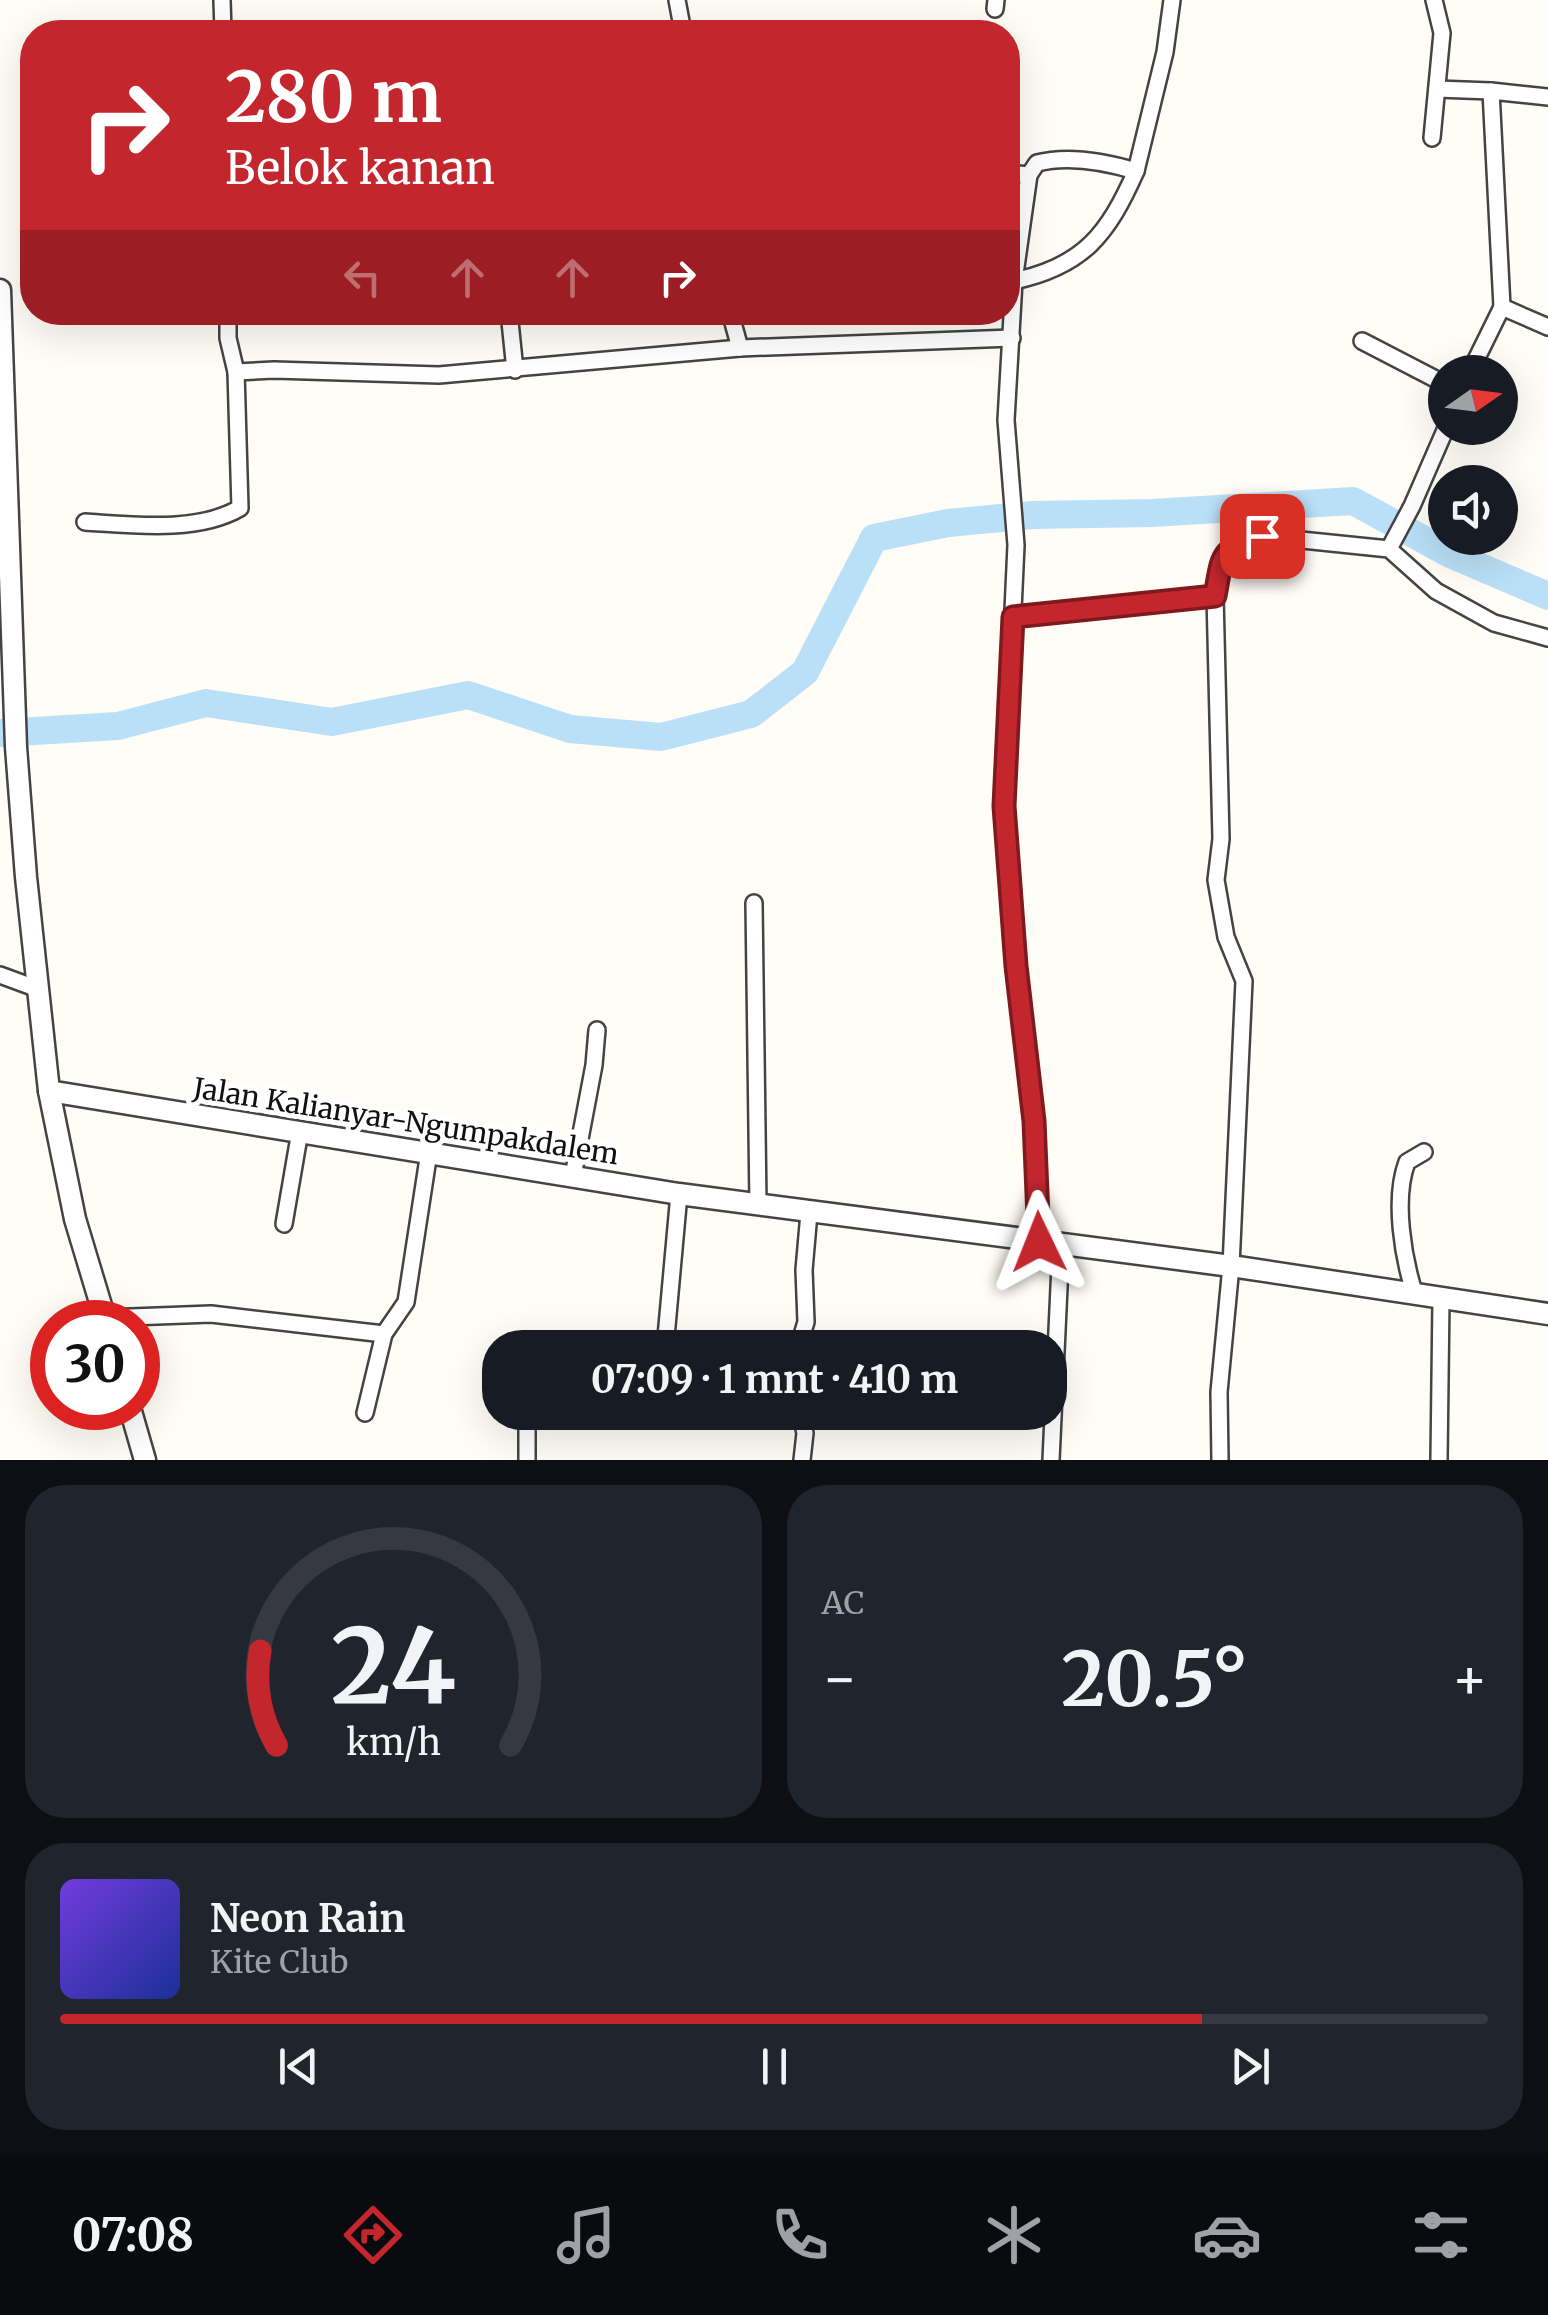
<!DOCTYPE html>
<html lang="id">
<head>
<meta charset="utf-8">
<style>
	:root { --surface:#171b24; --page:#20242c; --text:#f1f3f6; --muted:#9ea1a6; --line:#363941; --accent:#c4262e }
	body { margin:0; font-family:Merriweather,serif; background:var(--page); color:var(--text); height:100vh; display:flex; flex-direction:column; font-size:38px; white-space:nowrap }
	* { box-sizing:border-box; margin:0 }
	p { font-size:32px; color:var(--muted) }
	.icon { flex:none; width:55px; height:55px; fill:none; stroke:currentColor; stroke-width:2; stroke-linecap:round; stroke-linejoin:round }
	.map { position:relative; height:1460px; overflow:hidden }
	.sheet { display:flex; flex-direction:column; gap:25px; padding:25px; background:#0d0f14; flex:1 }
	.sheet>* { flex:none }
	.top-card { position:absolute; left:20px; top:20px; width:1000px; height:305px; border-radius:40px; box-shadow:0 10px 40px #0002; background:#c4262e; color:#fff; overflow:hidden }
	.needle { width:65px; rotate:76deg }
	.buttons { position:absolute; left:1428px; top:355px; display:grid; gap:20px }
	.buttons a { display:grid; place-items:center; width:90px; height:90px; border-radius:50%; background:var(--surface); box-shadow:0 10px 40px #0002; font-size:50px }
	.speed { position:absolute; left:30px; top:1300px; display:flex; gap:20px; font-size:50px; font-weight:700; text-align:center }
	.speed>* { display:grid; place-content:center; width:130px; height:130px; border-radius:50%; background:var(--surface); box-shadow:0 10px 40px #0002; line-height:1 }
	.speed .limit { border:15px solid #d22; background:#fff; color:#111 }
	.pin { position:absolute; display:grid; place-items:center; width:85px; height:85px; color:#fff; margin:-42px; border-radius:20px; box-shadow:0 5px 15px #0006 }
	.me { position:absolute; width:110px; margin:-55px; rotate:358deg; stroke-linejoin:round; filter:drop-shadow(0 0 8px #0008) }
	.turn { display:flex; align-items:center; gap:35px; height:210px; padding:0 40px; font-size:45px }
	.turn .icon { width:130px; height:130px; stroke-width:2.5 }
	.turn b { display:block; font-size:70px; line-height:85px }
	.lanes { display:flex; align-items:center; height:95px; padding:0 40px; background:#0003; justify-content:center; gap:50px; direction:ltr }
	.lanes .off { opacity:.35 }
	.big { font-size:75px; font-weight:700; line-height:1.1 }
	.sheet .tile { flex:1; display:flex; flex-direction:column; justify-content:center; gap:15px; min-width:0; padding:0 35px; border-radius:40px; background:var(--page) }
	.sheet .dial { align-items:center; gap:0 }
	.dial svg { height:260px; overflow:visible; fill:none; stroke:var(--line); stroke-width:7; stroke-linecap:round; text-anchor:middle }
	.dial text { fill:var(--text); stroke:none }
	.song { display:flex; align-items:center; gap:30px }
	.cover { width:120px; height:120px; border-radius:15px; background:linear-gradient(135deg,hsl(260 70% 55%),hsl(230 70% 35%)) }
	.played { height:10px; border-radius:5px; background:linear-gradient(90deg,var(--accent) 80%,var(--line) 80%) }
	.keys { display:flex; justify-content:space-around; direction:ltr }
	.heat { display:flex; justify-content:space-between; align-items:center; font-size:55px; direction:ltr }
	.sheet .tiles { flex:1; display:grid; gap:25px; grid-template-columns:1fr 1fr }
	.tile:last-child { grid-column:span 2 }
	.trip { position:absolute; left:482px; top:1330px; width:585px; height:100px; border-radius:40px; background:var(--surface); box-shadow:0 10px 40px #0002; font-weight:700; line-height:100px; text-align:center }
	.tabs { display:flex; height:160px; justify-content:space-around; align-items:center; background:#090b0e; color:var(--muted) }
	.tabs .icon { width:70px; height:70px }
	.tabs .selected { color:var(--accent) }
	.tabs b { font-size:45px; color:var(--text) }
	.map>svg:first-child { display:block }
</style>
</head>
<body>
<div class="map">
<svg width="1548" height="1460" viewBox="0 0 1548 1460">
	<rect width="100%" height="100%" fill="#fffdf5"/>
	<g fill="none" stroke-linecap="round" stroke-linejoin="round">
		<polyline stroke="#b9e0f7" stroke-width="28" points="0,733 118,726 206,703 332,722 468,695 570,729 661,737 751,714 805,672 874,538 948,523 1032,515 1152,513 1353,501 1450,554 1548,596"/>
		<g stroke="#444" stroke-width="20">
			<g id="minor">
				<polyline points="222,0 223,32"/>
				<polyline points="677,0 683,32"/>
				<polyline points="995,9 996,0"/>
				<polyline points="223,31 325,32"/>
				<polyline points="1437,89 1491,91"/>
				<polyline points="1432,138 1442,33 1434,0"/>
				<polyline points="1008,173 1029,175"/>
				<path d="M1014 281C1084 266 1108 234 1136 171"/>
				<polyline points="1502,307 1491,91 1548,97"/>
				<polyline points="228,312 228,338 236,372 274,370 439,375 740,348 1012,338"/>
				<polyline points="509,312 515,370"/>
				<polyline points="730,312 740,348"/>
				<polyline points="1362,341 1445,384"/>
				<polyline points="1470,372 1502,307 1548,327"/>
				<path d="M85 522C133 525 197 533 240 508L236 372"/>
				<polyline points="1389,549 1412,506 1446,428"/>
				<polyline points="1013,617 1215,596"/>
				<polyline points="754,903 758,1205"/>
				<polyline points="0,975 38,989"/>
				<polyline points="573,1176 594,1065 597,1030"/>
				<polyline points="284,1224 300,1131"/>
				<path d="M1039 1242 1034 1121 1016 966 1004 806 1016 545 1006 420 1014 281 1029 175 1037 163C1068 155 1106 162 1136 171L1165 52 1172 0"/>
				<path d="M1415 1295C1403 1258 1393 1199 1407 1162L1424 1152"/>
				<polyline points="104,1318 211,1314 384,1334"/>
				<polyline points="665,1348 679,1194"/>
				<polyline points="798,1348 806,1322 804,1270 809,1213"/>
				<polyline points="527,1412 527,1460"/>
				<polyline points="800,1412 805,1433 802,1460"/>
				<polyline points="365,1413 384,1334 406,1302 429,1152"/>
				<polyline points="1051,1460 1061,1244"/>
				<polyline points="1220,1460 1219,1392 1231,1266 1244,981 1226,937 1216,880 1221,839 1215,596 1224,555 1234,546 1262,536 1389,549 1436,591 1494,623 1548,638"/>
				<polyline points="1439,1460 1441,1299"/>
			</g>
		</g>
		<g stroke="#444" stroke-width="25">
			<g id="tertiary">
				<polyline points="0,290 16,747 26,877 49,1091 679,1194 1231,1266 1548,1314"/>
				<polyline points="49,1091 75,1219 106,1322"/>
				<polyline points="130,1408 145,1460"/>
			</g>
		</g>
		<use href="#minor" stroke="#fff" stroke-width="15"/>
		<use href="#tertiary" stroke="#fff" stroke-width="20"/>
	</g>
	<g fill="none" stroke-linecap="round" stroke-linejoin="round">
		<g stroke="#7f191e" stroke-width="25">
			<path id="route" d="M1039 1242 1034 1121 1016 966 1004 806 1013 617 1215 596C1223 553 1219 551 1262 536"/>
		</g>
		<use href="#route" stroke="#c4262e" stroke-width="18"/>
	</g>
	<g text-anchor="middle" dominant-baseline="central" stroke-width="10" stroke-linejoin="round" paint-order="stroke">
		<g font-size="28" fill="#111" stroke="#fff">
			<text transform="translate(406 1121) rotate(9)">Jalan Kalianyar-Ngumpakdalem</text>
		</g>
	</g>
</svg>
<div class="buttons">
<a><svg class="needle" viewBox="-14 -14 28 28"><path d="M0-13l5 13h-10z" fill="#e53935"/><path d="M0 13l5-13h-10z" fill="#9ea1a6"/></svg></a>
<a><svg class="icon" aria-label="sound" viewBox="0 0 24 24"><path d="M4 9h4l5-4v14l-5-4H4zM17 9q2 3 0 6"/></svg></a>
</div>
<div class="speed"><div class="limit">30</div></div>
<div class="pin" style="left:1262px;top:536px;background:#d93025"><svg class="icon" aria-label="arrive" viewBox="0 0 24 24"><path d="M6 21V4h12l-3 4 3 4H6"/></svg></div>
<svg class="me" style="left:1039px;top:1242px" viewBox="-20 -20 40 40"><path d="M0-17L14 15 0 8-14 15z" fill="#c4262e" stroke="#fff" stroke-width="4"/></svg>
<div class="trip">07:09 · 1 mnt · 410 m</div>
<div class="top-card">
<div class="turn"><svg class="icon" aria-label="right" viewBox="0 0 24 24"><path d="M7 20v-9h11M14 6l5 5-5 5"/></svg><div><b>280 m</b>Belok kanan</div></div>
<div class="lanes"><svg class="icon off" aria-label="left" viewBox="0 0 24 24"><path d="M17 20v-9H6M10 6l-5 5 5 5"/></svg><svg class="icon off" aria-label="ahead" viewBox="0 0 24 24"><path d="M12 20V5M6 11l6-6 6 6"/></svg><svg class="icon off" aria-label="ahead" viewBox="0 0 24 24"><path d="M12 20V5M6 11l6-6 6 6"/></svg><svg class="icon" aria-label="right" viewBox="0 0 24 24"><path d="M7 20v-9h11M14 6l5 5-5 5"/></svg></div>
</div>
</div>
<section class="sheet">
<div class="tiles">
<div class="tile dial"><svg viewBox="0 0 100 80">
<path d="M14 69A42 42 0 1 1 86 69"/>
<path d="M14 69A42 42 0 0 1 9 40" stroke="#c4262e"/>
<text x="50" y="56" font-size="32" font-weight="700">24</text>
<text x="50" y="72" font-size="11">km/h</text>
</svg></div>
<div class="tile"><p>AC</p>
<div class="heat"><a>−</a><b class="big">20.5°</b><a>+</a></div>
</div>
<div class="tile">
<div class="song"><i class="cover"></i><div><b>Neon Rain</b><p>Kite Club</p></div></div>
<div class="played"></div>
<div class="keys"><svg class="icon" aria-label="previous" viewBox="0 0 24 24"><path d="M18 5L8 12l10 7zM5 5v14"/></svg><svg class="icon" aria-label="pause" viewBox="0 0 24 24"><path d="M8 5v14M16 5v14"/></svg><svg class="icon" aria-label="next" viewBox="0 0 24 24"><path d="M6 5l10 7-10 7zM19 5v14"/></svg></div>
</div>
</div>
</section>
<nav class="tabs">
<b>07:08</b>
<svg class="icon selected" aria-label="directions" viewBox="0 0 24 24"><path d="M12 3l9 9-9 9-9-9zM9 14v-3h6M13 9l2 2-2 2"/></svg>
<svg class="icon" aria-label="music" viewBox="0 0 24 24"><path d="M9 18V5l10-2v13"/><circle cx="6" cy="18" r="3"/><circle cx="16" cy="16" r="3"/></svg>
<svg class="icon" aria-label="phone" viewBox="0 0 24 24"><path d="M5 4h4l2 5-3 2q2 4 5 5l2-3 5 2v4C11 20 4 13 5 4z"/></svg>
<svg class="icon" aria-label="climate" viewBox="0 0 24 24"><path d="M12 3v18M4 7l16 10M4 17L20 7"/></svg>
<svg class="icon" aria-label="car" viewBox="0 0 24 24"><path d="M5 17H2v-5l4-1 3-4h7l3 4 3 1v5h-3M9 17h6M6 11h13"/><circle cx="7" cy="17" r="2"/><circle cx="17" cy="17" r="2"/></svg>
<svg class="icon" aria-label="filters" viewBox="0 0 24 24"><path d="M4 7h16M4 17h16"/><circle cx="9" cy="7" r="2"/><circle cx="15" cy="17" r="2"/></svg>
</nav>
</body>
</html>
